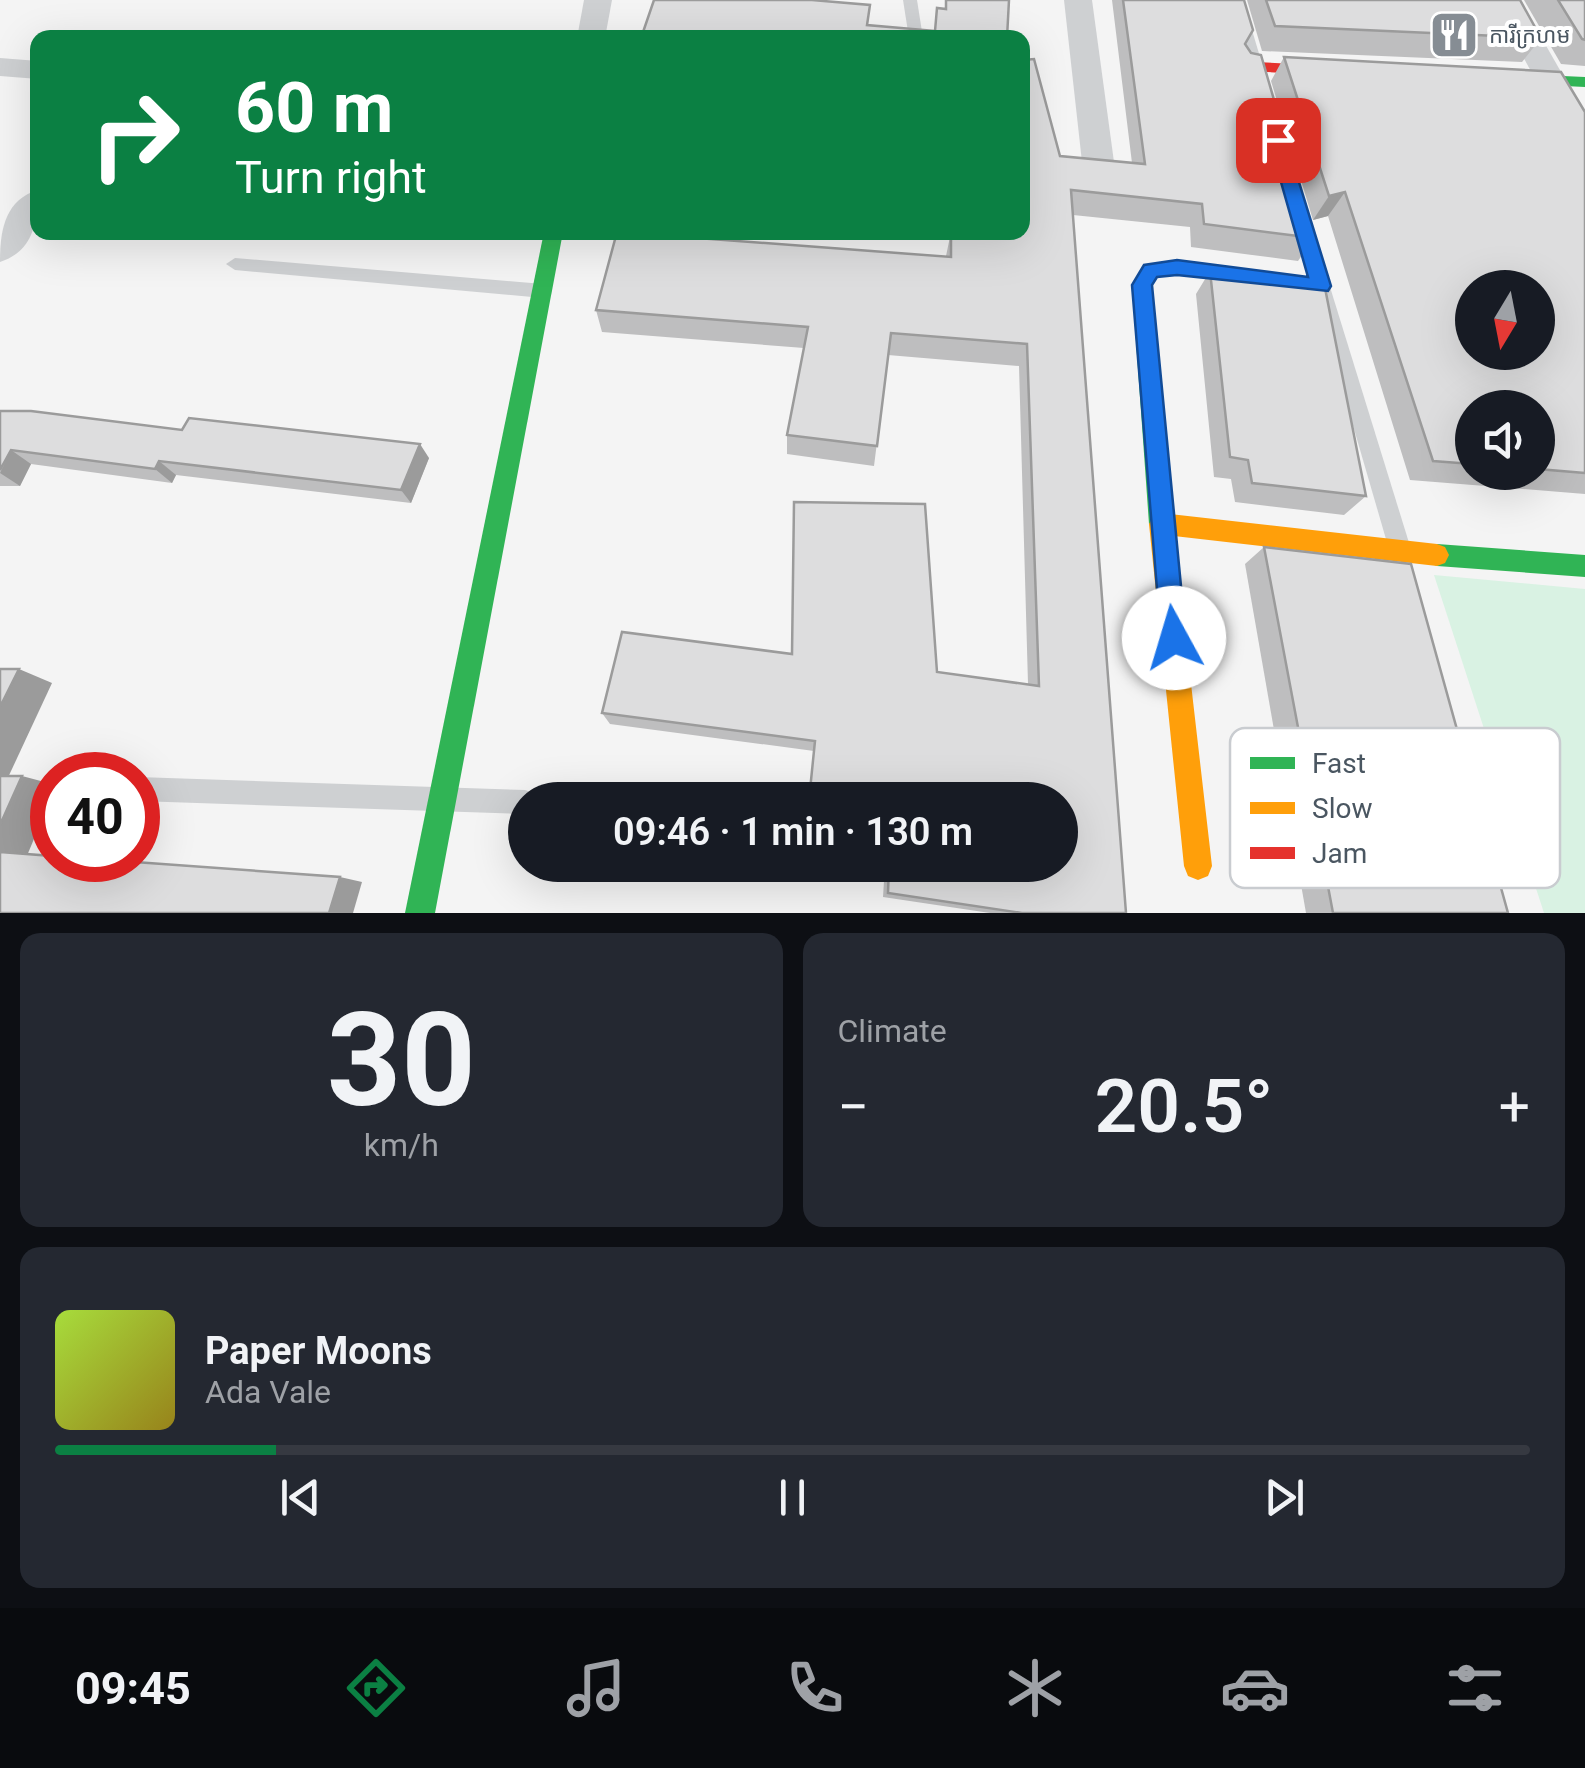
<!DOCTYPE html>
<html lang="en">
<head>
<meta charset="utf-8">
<style>
	:root { --surface:#171b24; --page:#242831; --text:#f1f3f6; --muted:#9ea1a6; --line:#363941; --accent:#0b8043 }
	body { margin:0; font-family:Roboto,"Noto Sans Khmer",sans-serif; background:var(--page); color:var(--text); height:100vh; display:flex; flex-direction:column; font-size:38px; white-space:nowrap }
	* { box-sizing:border-box; margin:0 }
	p { font-size:32px; color:var(--muted) }
	.icon { flex:none; width:55px; height:55px; fill:none; stroke:currentColor; stroke-width:2; stroke-linecap:round; stroke-linejoin:round }
	.map { position:relative; height:913px; overflow:hidden }
	.panel { display:flex; flex-direction:column; gap:20px; padding:20px; background:#0d0f14; flex:1 }
	.panel>* { flex:none }
	.hud { position:absolute; left:30px; top:30px; width:1000px; height:210px; border-radius:20px; box-shadow:0 10px 40px #0002; background:#0b8043; color:#fff; overflow:hidden }
	.needle { width:65px; rotate:190deg }
	.controls { position:absolute; left:1455px; top:270px; display:grid; gap:20px }
	.controls a { display:grid; place-items:center; width:100px; height:100px; border-radius:50%; background:var(--surface); box-shadow:0 10px 40px #0002; font-size:50px }
	.speed { position:absolute; left:30px; top:752px; display:flex; gap:20px; font-size:50px; font-weight:700; text-align:center }
	.speed>* { display:grid; place-content:center; width:130px; height:130px; border-radius:50%; background:var(--surface); box-shadow:0 10px 40px #0002; line-height:1 }
	.speed .limit { border:15px solid #d22; background:#fff; color:#111 }
	.pin { position:absolute; display:grid; place-items:center; width:85px; height:85px; color:#fff; margin:-42px; border-radius:20px; box-shadow:0 5px 15px #0006 }
	.me { position:absolute; width:110px; margin:-55px; rotate:354deg; stroke-linejoin:round; filter:drop-shadow(0 0 8px #0008) }
	.turn { display:flex; align-items:center; gap:35px; height:210px; padding:0 40px; font-size:45px }
	.turn .icon { width:130px; height:130px; stroke-width:2.5 }
	.turn b { display:block; font-size:70px; line-height:85px }
	.big { font-size:75px; font-weight:600; line-height:1.1 }
	.panel .widget { flex:1; display:flex; flex-direction:column; justify-content:center; gap:15px; min-width:0; padding:0 35px; border-radius:20px; background:var(--page) }
	.panel .dial { align-items:center; gap:0 }
	.dial b { font-size:130px; line-height:1 }
	.song { display:flex; align-items:center; gap:30px }
	.cover { width:120px; height:120px; border-radius:15px; background:linear-gradient(135deg,hsl(80 70% 55%),hsl(50 70% 35%)) }
	.played { height:10px; border-radius:5px; background:linear-gradient(90deg,var(--accent) 15%,var(--line) 15%) }
	.keys { display:flex; justify-content:space-around; direction:ltr }
	.heat { display:flex; justify-content:space-between; align-items:center; font-size:55px; direction:ltr }
	.panel .tiles { flex:1; display:grid; gap:20px; grid-template-columns:1fr 1fr }
	.widget:last-child { grid-column:span 2 }
	.trip { position:absolute; left:508px; top:782px; width:570px; height:100px; border-radius:50px; background:var(--surface); box-shadow:0 10px 40px #0002; font-weight:600; line-height:100px; text-align:center }
	.tabs { display:flex; height:160px; justify-content:space-around; align-items:center; background:#090b0e; color:var(--muted) }
	.tabs .icon { width:70px; height:70px }
	.tabs .active { color:var(--accent) }
	.tabs b { font-size:45px; color:var(--text) }
	.map>svg:first-child { display:block }
</style>
</head>
<body>
<div class="map">
<svg width="1585" height="913" viewBox="0 0 1585 913">
	<rect width="100%" height="100%" fill="#f4f4f4"/>
	<polygon fill="#d9f2e3" points="1434,575 1585,589 1585,913 1544,913"/>
	<g fill="none" stroke-linecap="round" stroke-linejoin="round">
		<g fill="#ced0d2" fill-rule="evenodd">
			<polygon points="903,0 917,0 923,38 909,38"/>
			<polygon points="1229,0 1243,0 1266,77 1264,80 1259,82 1252,77"/>
			<polygon points="1301,213 1309,219 1410,546 1407,553 1399,556 1391,553 1388,546 1293,219"/>
			<polygon points="235,258 543,284 552,291 543,298 235,270 226,264"/>
			<polygon points="138,777 525,790 534,793 537,800 525,800 525,814 138,801"/>
		</g>
		<g fill="#ced0d2" fill-rule="evenodd">
			<polygon points="584,0 612,0 605,38 577,38"/>
			<polygon points="1064,0 1092,0 1114,162 1109,170 1087,170 1082,162"/>
			<polygon points="1492,0 1520,0 1585,114 1585,152 1574,148 1569,141"/>
			<polygon points="0,58 38,61 38,79 0,76"/>
			<path d="M38 190C38 220 34 251 0 262 0 232 4 200 38 190Z"/>
		</g>
		<g fill="#30b455" fill-rule="evenodd">
			<polygon points="1493,73 1585,77 1585,87 1487,82 1487,74"/>
			<polygon points="544,232 563,232 435,913 405,913"/>
			<polygon points="1177,260 1283,274 1293,281 1283,288 1177,274 1157,277 1152,286 1173,524 1169,531 1161,535 1153,531 1149,524 1132,285 1144,266"/>
			<polygon points="1437,544 1585,555 1585,577 1437,566 1429,563 1425,555 1429,547"/>
		</g>
		<polygon fill="#ff9f0a" fill-rule="evenodd" points="1161,513 1437,544 1445,547 1449,555 1445,563 1437,566 1174,536 1212,866 1208,876 1198,880 1188,876 1184,866 1149,524 1153,517"/>
		<polygon fill="#e5322d" fill-rule="evenodd" points="1256,62 1352,67 1360,72 1352,77 1250,71 1248,67"/>
	</g>
	<g fill="#bebebf" fill-rule="evenodd">
		<polygon points="1112,0 1244,0 1245,45 1314,238 1298,261 1191,247 1190,227 1073,215 1126,913 990,913 883,897 885,865 1060,865 814,751 610,724 602,713 937,672 1028,684 1019,366 888,355 874,466 787,454 787,435 804,348 602,332 596,310 946,256 951,232 1013,235 1014,232 1022,232 1022,66 1024,60 1060,156 1132,163"/>
		<polygon points="1247,0 1520,0 1541,38 1522,62 1262,51"/>
		<polygon points="1524,0 1585,0 1585,66 1561,64"/>
		<path d="M1284 57 1585 112V494L1410 480 1328 216 1313 220 1271 81ZM1472 408H1538V472H1472Z"/>
		<polygon points="1210,271 1366,496 1344,515 1235,502 1231,479 1214,477 1196,294"/>
		<polygon points="0,411 182,430 429,458 411,503 176,475 172,483 31,464 20,486 0,486"/>
		<polygon points="1264,547 1508,913 1306,913 1245,564"/>
	</g>
	<g fill="#9b9b9b">
		<polygon points="1345,192 1328,216 1313,220 1329,196"/>
		<polygon points="420,444 429,458 411,503 401,490"/>
		<polygon points="11,450 31,464 20,486 0,473"/>
		<polygon points="159,461 176,475 172,483 155,469"/>
		<polygon points="19,669 52,683 5,784 0,783 0,707"/>
		<polygon points="22,776 52,784 52,796 26,858 0,853 0,825"/>
		<polygon points="340,877 362,882 353,913 329,913"/>
	</g>
	<g fill="#ddddde" stroke="#9b9b9b" stroke-width="2.5" fill-rule="evenodd">
		<polygon points="654,0 812,0 870,5 867,25 935,31 937,8 946,9 946,0 1009,0 1007,38 641,38"/>
		<polygon points="1123,0 1244,0 1253,30 1245,44 1251,53 1261,55 1314,238 1204,224 1202,204 1071,190 1126,913 1022,913 888,893 889,865 1060,865 1060,800 809,800 815,741 602,713 622,632 792,654 794,502 925,504 937,672 1039,686 1027,344 891,333 877,446 787,435 808,327 596,310 617,232 951,257 951,232 1020,236 1020,232 1022,232 1024,60 1034,59 1060,156 1145,164"/>
		<polygon points="1266,0 1520,0 1541,38 1275,26"/>
		<polygon points="1558,0 1585,0 1585,40 1582,39"/>
		<path d="M1284 57 1561 72 1585 112V473L1538 469V408H1472V464L1433 461 1345 192 1329 196ZM1472 288H1538V352H1472Z"/>
		<polygon points="1210,271 1324,283 1366,496 1252,483 1248,460 1230,457"/>
		<polygon points="0,411 31,411 182,430 189,418 420,444 401,490 159,461 155,469 11,450 0,470"/>
		<polygon points="1264,547 1411,564 1508,913 1333,913"/>
		<polygon points="0,669 19,669 0,707"/>
		<polygon points="0,776 22,776 0,825"/>
		<polygon points="0,852 52,856 52,860 107,860 340,877 329,913 0,913"/>
	</g>
	<polygon fill="#1a73e8" stroke="#114b97" stroke-width="2.5" points="1278,134 1286,140 1331,286 1328,291 1177,275 1157,277 1152,285 1186,638 1183,647 1174,650 1164,647 1161,638 1132,285 1144,265 1177,260 1308,277 1269,140"/>
	<defs>
		<g id="restaurant-square" transform="scale(2.5)"><rect x="-9" y="-9" width="18" height="18" rx="4" fill="#868d94" stroke="#fff"/><path d="M-5-6h1v4h1v-4h1v4h1v-4h1v5L-1.5 .5V6h-2V.5L-5-1ZM5-6V6H3V1.5H1.5Q1.5-4 5-6Z" fill="#fff"/></g>
	</defs>
	<g fill-rule="evenodd">
		<use href="#restaurant-square" x="1454" y="35"/>
	</g>
	<g text-anchor="middle" dominant-baseline="central" stroke-width="8" stroke-linejoin="round" paint-order="stroke">
		<g font-size="22" fill="#4a5661" stroke="#fff" text-anchor="start">
			<text x="1489" y="35">ការីក្រហម</text>
		</g>
	</g>
	<rect x="1230" y="728" width="330" height="160" rx="15" fill="#fff" stroke="#c9ccd0" stroke-width="2.5"/>
	<rect x="1250" y="757" width="45" height="12" fill="#30b455"/>
	<rect x="1250" y="802" width="45" height="12" fill="#ff9f0a"/>
	<rect x="1250" y="847" width="45" height="12" fill="#e5322d"/>
	<g font-size="28" fill="#4a5661">
		<text x="1312" y="773">Fast</text>
		<text x="1312" y="818">Slow</text>
		<text x="1312" y="863">Jam</text>
	</g>
</svg>
<div class="controls">
<a><svg class="needle" viewBox="-14 -14 28 28"><path d="M0-13l5 13h-10z" fill="#e53935"/><path d="M0 13l5-13h-10z" fill="#9ea1a6"/></svg></a>
<a><svg class="icon" aria-label="sound" viewBox="0 0 24 24"><path d="M4 9h4l5-4v14l-5-4H4zM17 9q2 3 0 6"/></svg></a>
</div>
<div class="speed"><div class="limit">40</div></div>
<div class="pin" style="left:1278px;top:140px;background:#d93025"><svg class="icon" aria-label="arrive" viewBox="0 0 24 24"><path d="M6 21V4h12l-3 4 3 4H6"/></svg></div>
<svg class="me" style="left:1174px;top:638px" viewBox="-20 -20 40 40"><circle r="19" fill="#fff"/><path d="M0-13L10 11 0 6-10 11z" fill="#1a73e8"/></svg>
<div class="trip">09:46 · 1 min · 130 m</div>
<div class="hud">
<div class="turn"><svg class="icon" aria-label="right" viewBox="0 0 24 24"><path d="M7 20v-9h11M14 6l5 5-5 5"/></svg><div><b>60 m</b>Turn right</div></div>
</div>
</div>
<section class="panel">
<div class="tiles">
<div class="widget dial"><b>30</b><p>km/h</p></div>
<div class="widget"><p>Climate</p>
<div class="heat"><a>−</a><b class="big">20.5°</b><a>+</a></div>
</div>
<div class="widget">
<div class="song"><i class="cover"></i><div><b>Paper Moons</b><p>Ada Vale</p></div></div>
<div class="played"></div>
<div class="keys"><svg class="icon" aria-label="previous" viewBox="0 0 24 24"><path d="M18 5L8 12l10 7zM5 5v14"/></svg><svg class="icon" aria-label="pause" viewBox="0 0 24 24"><path d="M8 5v14M16 5v14"/></svg><svg class="icon" aria-label="next" viewBox="0 0 24 24"><path d="M6 5l10 7-10 7zM19 5v14"/></svg></div>
</div>
</div>
</section>
<nav class="tabs">
<b>09:45</b>
<svg class="icon active" aria-label="directions" viewBox="0 0 24 24"><path d="M12 3l9 9-9 9-9-9zM9 14v-3h6M13 9l2 2-2 2"/></svg>
<svg class="icon" aria-label="music" viewBox="0 0 24 24"><path d="M9 18V5l10-2v13"/><circle cx="6" cy="18" r="3"/><circle cx="16" cy="16" r="3"/></svg>
<svg class="icon" aria-label="phone" viewBox="0 0 24 24"><path d="M5 4h4l2 5-3 2q2 4 5 5l2-3 5 2v4C11 20 4 13 5 4z"/></svg>
<svg class="icon" aria-label="climate" viewBox="0 0 24 24"><path d="M12 3v18M4 7l16 10M4 17L20 7"/></svg>
<svg class="icon" aria-label="car" viewBox="0 0 24 24"><path d="M5 17H2v-5l4-1 3-4h7l3 4 3 1v5h-3M9 17h6M6 11h13"/><circle cx="7" cy="17" r="2"/><circle cx="17" cy="17" r="2"/></svg>
<svg class="icon" aria-label="filters" viewBox="0 0 24 24"><path d="M4 7h16M4 17h16"/><circle cx="9" cy="7" r="2"/><circle cx="15" cy="17" r="2"/></svg>
</nav>
</body>
</html>
